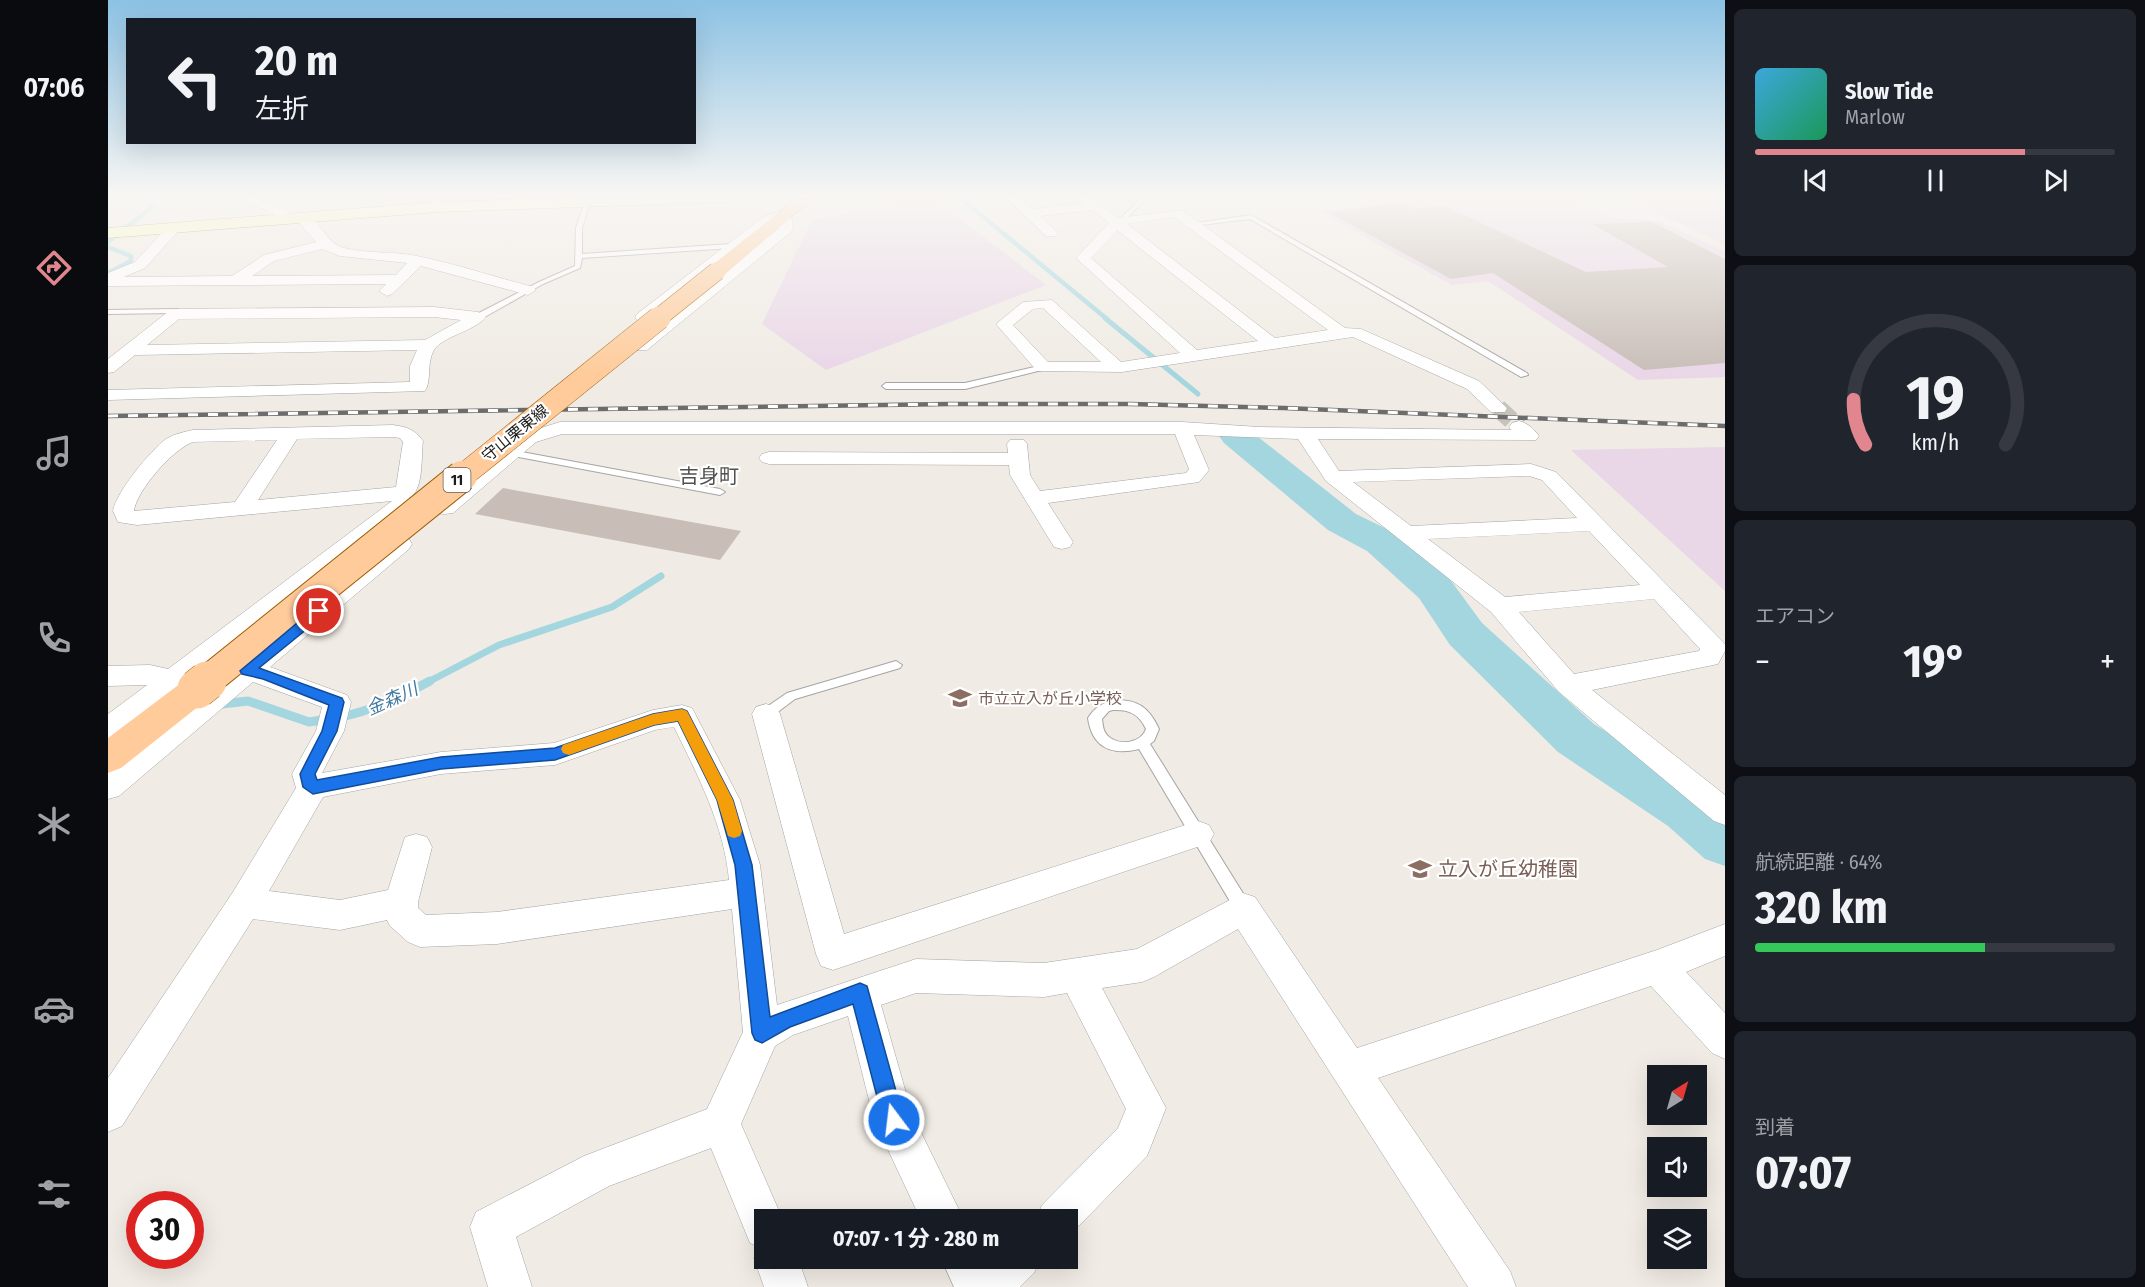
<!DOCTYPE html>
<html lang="ja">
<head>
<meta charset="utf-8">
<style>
	:root { --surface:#171b24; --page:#20242c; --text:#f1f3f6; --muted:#9ea1a6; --line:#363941; --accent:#e1868e }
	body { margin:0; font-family:"Fira Sans Condensed","Noto Sans JP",sans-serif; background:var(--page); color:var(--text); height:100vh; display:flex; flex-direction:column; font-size:22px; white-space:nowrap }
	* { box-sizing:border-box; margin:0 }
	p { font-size:20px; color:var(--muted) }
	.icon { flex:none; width:33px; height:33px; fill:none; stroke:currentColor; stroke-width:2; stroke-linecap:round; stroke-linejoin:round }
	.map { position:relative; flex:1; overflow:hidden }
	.drawer { display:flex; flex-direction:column; gap:9px; padding:9px; background:#0d0f14; width:420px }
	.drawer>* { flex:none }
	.banner { position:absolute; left:18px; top:18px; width:570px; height:126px; border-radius:0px; box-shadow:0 6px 24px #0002; background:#171b24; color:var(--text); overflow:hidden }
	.needle { width:39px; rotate:37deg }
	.tools { position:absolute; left:1539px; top:1065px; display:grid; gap:12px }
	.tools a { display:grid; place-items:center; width:60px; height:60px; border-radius:0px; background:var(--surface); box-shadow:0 6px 24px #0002; font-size:30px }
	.speed { position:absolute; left:18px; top:1191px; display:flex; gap:12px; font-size:30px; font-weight:700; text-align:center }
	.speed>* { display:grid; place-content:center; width:78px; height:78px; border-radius:50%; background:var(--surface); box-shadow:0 6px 24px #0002; line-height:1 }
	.speed .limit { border:9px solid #d22; background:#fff; color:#111 }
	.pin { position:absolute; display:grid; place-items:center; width:51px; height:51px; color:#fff; margin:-26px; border:3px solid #fff; border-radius:50%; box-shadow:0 2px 6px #0007 }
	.me { position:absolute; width:66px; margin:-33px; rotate:345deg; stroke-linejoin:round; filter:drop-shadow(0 0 4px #0008) }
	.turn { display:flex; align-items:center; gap:21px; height:126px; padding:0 30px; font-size:27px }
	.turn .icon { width:78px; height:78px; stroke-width:2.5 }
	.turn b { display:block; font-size:42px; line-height:51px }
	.big { font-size:45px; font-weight:700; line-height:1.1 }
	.drawer .tile { flex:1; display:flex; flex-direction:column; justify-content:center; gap:9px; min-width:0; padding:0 21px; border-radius:9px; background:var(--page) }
	.drawer .dial { align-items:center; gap:0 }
	.dial svg { height:156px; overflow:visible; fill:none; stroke:var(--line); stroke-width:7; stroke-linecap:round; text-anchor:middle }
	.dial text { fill:var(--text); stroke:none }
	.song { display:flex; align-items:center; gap:18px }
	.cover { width:72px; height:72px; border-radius:9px; background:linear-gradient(135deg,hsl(200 70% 55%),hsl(150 70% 35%)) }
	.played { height:6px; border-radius:3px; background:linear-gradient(90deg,var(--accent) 75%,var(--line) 75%) }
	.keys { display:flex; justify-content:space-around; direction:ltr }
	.heat { display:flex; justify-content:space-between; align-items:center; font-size:33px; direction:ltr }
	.charge { height:9px; border-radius:4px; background:linear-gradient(90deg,#34c759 64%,var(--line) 0) }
	.trip { position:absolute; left:646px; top:1209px; width:324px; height:60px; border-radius:0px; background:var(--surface); box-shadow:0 6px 24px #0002; font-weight:700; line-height:60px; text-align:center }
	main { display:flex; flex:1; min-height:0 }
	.tab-bar { display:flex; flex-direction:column; width:108px; justify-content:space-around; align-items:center; background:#090b0e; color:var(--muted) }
	.tab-bar .icon { width:42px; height:42px }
	.tab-bar .current { color:var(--accent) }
	.tab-bar b { font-size:27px; color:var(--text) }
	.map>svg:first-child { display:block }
</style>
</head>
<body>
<main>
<nav class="tab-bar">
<b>07:06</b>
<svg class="icon current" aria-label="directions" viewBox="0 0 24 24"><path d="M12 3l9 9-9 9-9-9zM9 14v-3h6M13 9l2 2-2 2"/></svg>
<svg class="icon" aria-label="music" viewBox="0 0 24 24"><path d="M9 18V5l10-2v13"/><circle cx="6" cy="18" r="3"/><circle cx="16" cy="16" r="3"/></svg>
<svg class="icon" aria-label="phone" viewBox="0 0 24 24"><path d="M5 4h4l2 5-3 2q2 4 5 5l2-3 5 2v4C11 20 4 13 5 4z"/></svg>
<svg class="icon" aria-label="climate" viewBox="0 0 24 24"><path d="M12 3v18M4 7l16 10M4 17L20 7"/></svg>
<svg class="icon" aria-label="car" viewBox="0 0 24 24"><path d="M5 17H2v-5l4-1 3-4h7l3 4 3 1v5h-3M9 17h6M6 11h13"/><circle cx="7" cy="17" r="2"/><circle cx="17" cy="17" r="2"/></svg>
<svg class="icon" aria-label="filters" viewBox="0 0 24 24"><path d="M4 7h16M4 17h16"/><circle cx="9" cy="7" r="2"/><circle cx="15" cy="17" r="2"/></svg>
</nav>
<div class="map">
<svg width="1617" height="1287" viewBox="0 0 1617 1287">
	<rect width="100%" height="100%" fill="#f0ebe4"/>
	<g fill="#e9d6e7">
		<polygon points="822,196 938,285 718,370 654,324 704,220"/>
		<polygon points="1295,196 1452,196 1510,218 1550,221 1617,251 1617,377 1530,380 1380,281 1344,285 1210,211 1298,199"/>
		<polygon points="1515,196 1617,196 1617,245"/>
		<polygon points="1617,447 1617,591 1463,450"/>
	</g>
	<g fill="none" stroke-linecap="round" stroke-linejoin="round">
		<g stroke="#a3d6df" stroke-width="4.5">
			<polyline points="850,196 999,319"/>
			<polyline points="0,242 44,207 33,196"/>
			<polyline points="0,247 23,256 23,261 0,273"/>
		</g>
		<polyline stroke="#a3d6df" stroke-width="5" points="997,318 1090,394"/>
		<polyline stroke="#a3d6df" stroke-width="7" points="320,682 391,645 504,607 553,576"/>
		<g stroke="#a3d6df" stroke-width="9">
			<polyline points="114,704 140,701 201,722 220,719"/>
			<path d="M232 717C264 711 294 696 322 681"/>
		</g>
		<polygon fill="#a3d6df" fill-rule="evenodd" points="1128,426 1140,429 1248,514 1287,533 1341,578 1374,623 1486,724 1598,794 1617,810 1617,866 1597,859 1560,826 1450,752 1342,645 1311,598 1259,551 1220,530 1116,443 1111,436 1116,429"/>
	</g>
	<g fill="#c8bdb7">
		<polygon points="1295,203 1306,209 1335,205 1478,272 1560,267 1484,224 1544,222 1617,259 1617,363 1536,370 1385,273 1343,279 1220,212"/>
		<polygon points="395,488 633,531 612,560 367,514"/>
	</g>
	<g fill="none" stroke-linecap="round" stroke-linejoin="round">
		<polyline stroke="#c6c2bc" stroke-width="18" stroke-dasharray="18 9" stroke-linecap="butt" points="1390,408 1411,427"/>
		<g stroke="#a5a5a5" stroke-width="2">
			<g id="lane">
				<polygon points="316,196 323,196 332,201 334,207 329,208 327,203"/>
				<polygon points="1035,196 1041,196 1014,223 1010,223 1010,221"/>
				<polygon points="477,201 482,202 474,228 474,254 623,244 626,246 623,248 474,258 472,268 435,284 373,319 367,319 367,315 431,282 467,266 468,228"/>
				<polygon points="1143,215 1419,373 1420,375 1413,377 1142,219 1084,226 1081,224"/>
				<polygon points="67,309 70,309 71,314 67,316 63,313 0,314 0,310"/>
				<polygon points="935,365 938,365 938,369 857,389 778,389 774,386 778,383 857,383"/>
				<polygon points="403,450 612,489 617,492 612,495 400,455 398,453"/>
				<polygon points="788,661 794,665 792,668 687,699 663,717 653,717 652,714 653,711 679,693"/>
				<path d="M1005 700C1029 699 1041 707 1051 729L1046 741 1042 744 1141 903 1143 908 1141 913 1135 915 1129 913 1031 749C1003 756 984 747 980 718 987 707 994 704 1005 700ZM1005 710C1021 709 1031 714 1038 729 1033 743 1012 746 1001 737 995 732 995 726 994 719L1001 711Z"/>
			</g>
		</g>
		<g stroke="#a5a5a5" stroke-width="1">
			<g id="street">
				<polygon points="128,196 144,196 181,211 183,220 176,224 171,223 170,216"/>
				<path d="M896 196H909L924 209 976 203 968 196H981L1010 218 1074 210 1237 328 1253 329 1371 381 1399 408 1397 412H1383L1359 389 1245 337 1014 372 929 371 888 324 915 302 944 300 1013 362 1072 353 968 258 1001 223 984 210 932 216 950 233 948 236H938ZM1066 217 1220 330 1167 338 1019 224ZM1009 230 1150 341 1089 350 983 258ZM935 308 993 362H940L905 325 925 309Z"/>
				<path d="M677 210 683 214 685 229 683 232 539 350H527L525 346 527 342 550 324 529 320 527 317 529 314 655 217ZM671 222V228L560 316 548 314 664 223Z"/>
				<path d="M194 214C213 219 217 243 236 248 259 254 285 251 309 256 348 264 387 277 425 287L428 290 420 295 313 266 284 294 279 296 271 291 278 284 0 286V273L27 262 61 225 66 224 73 228 37 268 16 277 124 276 156 255 208 242 187 218ZM214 249 232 256 299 263 288 275 144 276 166 261Z"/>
				<path d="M326 307 370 312 378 317C367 331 335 336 326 350 318 364 324 381 317 391L0 400V390L302 382V366L309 350 27 355 6 372 0 373V359L61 311 67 309ZM326 317 353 320 317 340 39 345 71 319Z"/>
				<path d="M1411 421C1420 423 1426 429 1431 436L1428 440 1210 439 1231 471 1423 464 1448 472 1617 644V651L1610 664 1484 690 1617 795V825L1606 821 1451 692 1383 612 1218 481 1190 439 1086 435 1101 470 1091 482 940 503 965 542 962 547 954 549 946 547 943 542 902 475 901 465 661 464 654 462 651 458 654 454 661 452 900 453 899 444 902 440H916L919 444 922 475 932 491 1078 473 1081 469 1067 434H454L428 442 345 513 337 514 298 511 100 666 133 662 285 539 293 537 301 539 304 544 301 549 162 667 239 695 243 702 236 731 214 773 333 752 446 743 545 710 574 705 584 708 632 800 652 865 669 1005 808 959 936 963 1029 949 1135 893 1147 897 1249 1048 1549 950 1617 924V956L1578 972 1617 1013V1059L1604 1053 1543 986 1270 1078 1402 1271 1408 1287H1360L1130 929 1046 977 1034 982 994 988 1058 1108 1039 1156 960 1237V1220H928L934 1205 1010 1128 1018 1109 959 993 936 997 808 993 773 1005 804 1114 856 1220H813L766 1120 740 1016 685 1035 667 1046 633 1124 675 1220H657V1258H690L700 1287H656L646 1258 651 1247 642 1243 603 1148 501 1186 408 1237 424 1287H380L362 1227 368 1212 476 1156 599 1109 635 1032 624 909 389 944 312 947 300 942 282 926 279 920 232 930 145 919 14 1126 0 1132V1078L125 892 188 788 184 774 208 731 214 707 145 682 11 796 0 799V770L106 684 72 688 10 737 0 740V714L39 685 0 686V666L42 665 60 669 284 501 29 525 10 522 5 511C8 492 43 450 58 439 66 434 76 432 85 430L285 425C299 427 306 429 315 441 313 456 316 491 301 498L332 501 414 434 452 422H1074L1151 427 1403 430 1401 427 1404 423ZM285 437 292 438 295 442 288 487 150 500 189 439ZM169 440 127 502 26 511C28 491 66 448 85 442ZM1421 476 1434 480 1469 518 1303 526 1245 482ZM1481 531 1532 585 1397 597 1320 539ZM1546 599 1592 649 1591 651 1466 674 1411 612ZM566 727C590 776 616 825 621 880L389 912 318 915 310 908V902L324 847 319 837 308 834 297 837 280 890 232 900 161 891 215 797 333 774 447 765 547 730Z"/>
				<polygon points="658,704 668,707 672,714 736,934 1090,821 1101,825 1106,834 1101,843 725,970 713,966 708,954 644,714 648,707"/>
				<polygon points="833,1258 933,1258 926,1273 912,1287 846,1287"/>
			</g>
		</g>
		<g stroke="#767a01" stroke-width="1">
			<polygon id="secondary" points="515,196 649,196 641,201 331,212 0,238 0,228 331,202"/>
		</g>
		<g stroke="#995a00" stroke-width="1">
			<g id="primary">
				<polygon points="691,196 708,196 616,275 602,275 600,271 602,267"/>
				<polygon points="89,676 101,680 106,689 101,698 13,768 0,773 0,738 77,680"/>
			</g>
		</g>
		<use href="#lane" fill="#fff" fill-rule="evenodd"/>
		<use href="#street" fill="#fff" fill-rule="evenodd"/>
		<use href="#secondary" fill="#fcfab6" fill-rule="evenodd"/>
		<use href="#primary" fill="#ffcb9a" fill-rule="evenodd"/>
		<g stroke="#6c6c6c" stroke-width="4.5">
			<polyline id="rail" points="0,416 842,404 1023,404 1176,408 1617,426"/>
		</g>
		<use href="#rail" stroke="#fff" stroke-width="3" stroke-dasharray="10" stroke-linecap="butt"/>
		<g stroke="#995a00" stroke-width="19" stroke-linecap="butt">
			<polyline id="primary-bridge-far3" points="549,319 609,271"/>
		</g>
		<g stroke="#995a00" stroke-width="24" stroke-linecap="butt">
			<polyline id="primary-bridge-far2" points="352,478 551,318"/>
		</g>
		<g stroke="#995a00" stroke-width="32" stroke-linecap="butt">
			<polyline id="primary-bridge-far1" points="98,682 354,476"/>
		</g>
		<g stroke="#995a00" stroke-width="40" stroke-linecap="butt">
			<polyline id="primary-bridge" points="89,689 99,681"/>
		</g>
		<use href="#primary-bridge-far3" stroke="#ffcb9a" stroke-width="18"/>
		<use href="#primary-bridge-far2" stroke="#ffcb9a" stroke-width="23"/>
		<use href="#primary-bridge-far1" stroke="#ffcb9a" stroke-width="30"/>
		<use href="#primary-bridge" stroke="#ffcb9a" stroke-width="39"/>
	</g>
	<linearGradient id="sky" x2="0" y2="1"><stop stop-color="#8cc2e4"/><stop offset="0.52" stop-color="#f8f6f3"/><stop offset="1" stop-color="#f8f6f3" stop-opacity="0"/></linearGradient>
	<rect width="1617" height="376" fill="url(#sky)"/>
	<polygon fill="#1a73e8" stroke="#114b97" stroke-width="1.5" points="211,607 218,611 216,615 151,668 234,698 236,702 229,731 207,774 209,780 333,757 447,748 545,714 574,709 579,711 625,800 644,865 662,1017 752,983 759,986 796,1120 793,1128 786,1131 778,1128 775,1120 745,1004 682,1027 654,1043 647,1040 644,1033 627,865 609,800 570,721 546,725 447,760 333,769 205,794 195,787 192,774 214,731 221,705 155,679 134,674 132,671 207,608"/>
	<polygon fill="#f59e0b" points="574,709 579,711 625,800 634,831 632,836 626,838 620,836 609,800 570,721 546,725 461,755 455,753 453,749 455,745 545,714"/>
	<defs>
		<g id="school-bare" transform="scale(1.8)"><path d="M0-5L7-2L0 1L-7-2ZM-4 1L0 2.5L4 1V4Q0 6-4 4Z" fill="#8d6e63" stroke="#fff" stroke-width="2.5" paint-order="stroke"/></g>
	</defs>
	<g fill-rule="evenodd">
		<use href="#school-bare" x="852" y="698"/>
		<use href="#school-bare" x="1312" y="869"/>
	</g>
	<g text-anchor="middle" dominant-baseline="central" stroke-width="4.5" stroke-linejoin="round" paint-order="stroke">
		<rect fill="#fff" stroke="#626262" stroke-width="1.5" x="335.5" y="468" width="27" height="24" rx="4.5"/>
		<g font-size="15" font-weight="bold" fill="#1e1e1e">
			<text x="349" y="480">11</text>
		</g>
		<g font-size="16" fill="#1e1e1e" stroke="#fff">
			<text transform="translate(407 433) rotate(-39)">守山栗東線</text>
		</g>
		<g font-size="16" fill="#785e54" stroke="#fff" text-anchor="start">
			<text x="870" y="698">市立立入が丘小学校</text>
		</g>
		<g font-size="18" font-style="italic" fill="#4279a1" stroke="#fff">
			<text transform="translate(284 699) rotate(-24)">金森川</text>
		</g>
		<g font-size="20" fill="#515151" stroke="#fff">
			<text x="601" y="476">吉身町</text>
		</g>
		<g font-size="20" fill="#785e54" stroke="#fff" text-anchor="start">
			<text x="1330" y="869">立入が丘幼稚園</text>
		</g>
	</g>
</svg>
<div class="tools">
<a><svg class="needle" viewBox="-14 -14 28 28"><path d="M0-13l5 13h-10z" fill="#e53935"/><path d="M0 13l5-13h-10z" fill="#9ea1a6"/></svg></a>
<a><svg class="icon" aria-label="sound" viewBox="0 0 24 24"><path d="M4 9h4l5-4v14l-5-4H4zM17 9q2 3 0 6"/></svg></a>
<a><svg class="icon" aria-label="layers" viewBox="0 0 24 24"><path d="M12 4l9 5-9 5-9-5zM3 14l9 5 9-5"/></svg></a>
</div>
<div class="speed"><div class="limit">30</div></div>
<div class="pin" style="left:211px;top:611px;background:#d93025"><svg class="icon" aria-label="arrive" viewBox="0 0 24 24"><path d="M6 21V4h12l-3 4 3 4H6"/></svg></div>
<svg class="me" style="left:786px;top:1120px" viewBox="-20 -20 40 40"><circle r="17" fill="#1a73e8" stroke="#fff" stroke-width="3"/><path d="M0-11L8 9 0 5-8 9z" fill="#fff"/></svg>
<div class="trip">07:07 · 1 分 · 280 m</div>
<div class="banner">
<div class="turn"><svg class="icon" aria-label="left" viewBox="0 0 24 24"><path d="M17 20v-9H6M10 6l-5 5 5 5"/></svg><div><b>20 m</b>左折</div></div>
</div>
</div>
<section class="drawer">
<div class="tile">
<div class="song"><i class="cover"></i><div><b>Slow Tide</b><p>Marlow</p></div></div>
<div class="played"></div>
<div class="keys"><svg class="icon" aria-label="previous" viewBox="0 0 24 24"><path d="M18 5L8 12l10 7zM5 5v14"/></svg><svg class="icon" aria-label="pause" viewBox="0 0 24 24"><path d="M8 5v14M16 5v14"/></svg><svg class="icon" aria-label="next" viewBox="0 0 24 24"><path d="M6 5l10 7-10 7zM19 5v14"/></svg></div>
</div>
<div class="tile dial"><svg viewBox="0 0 100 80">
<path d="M14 69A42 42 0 1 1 86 69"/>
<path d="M14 69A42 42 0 0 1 8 46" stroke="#e1868e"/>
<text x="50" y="56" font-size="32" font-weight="700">19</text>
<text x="50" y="72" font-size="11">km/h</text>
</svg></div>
<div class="tile"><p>エアコン</p>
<div class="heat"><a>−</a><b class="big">19°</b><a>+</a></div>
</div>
<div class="tile"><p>航続距離 · 64%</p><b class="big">320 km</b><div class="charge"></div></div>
<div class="tile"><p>到着</p><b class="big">07:07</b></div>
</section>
</main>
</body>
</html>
